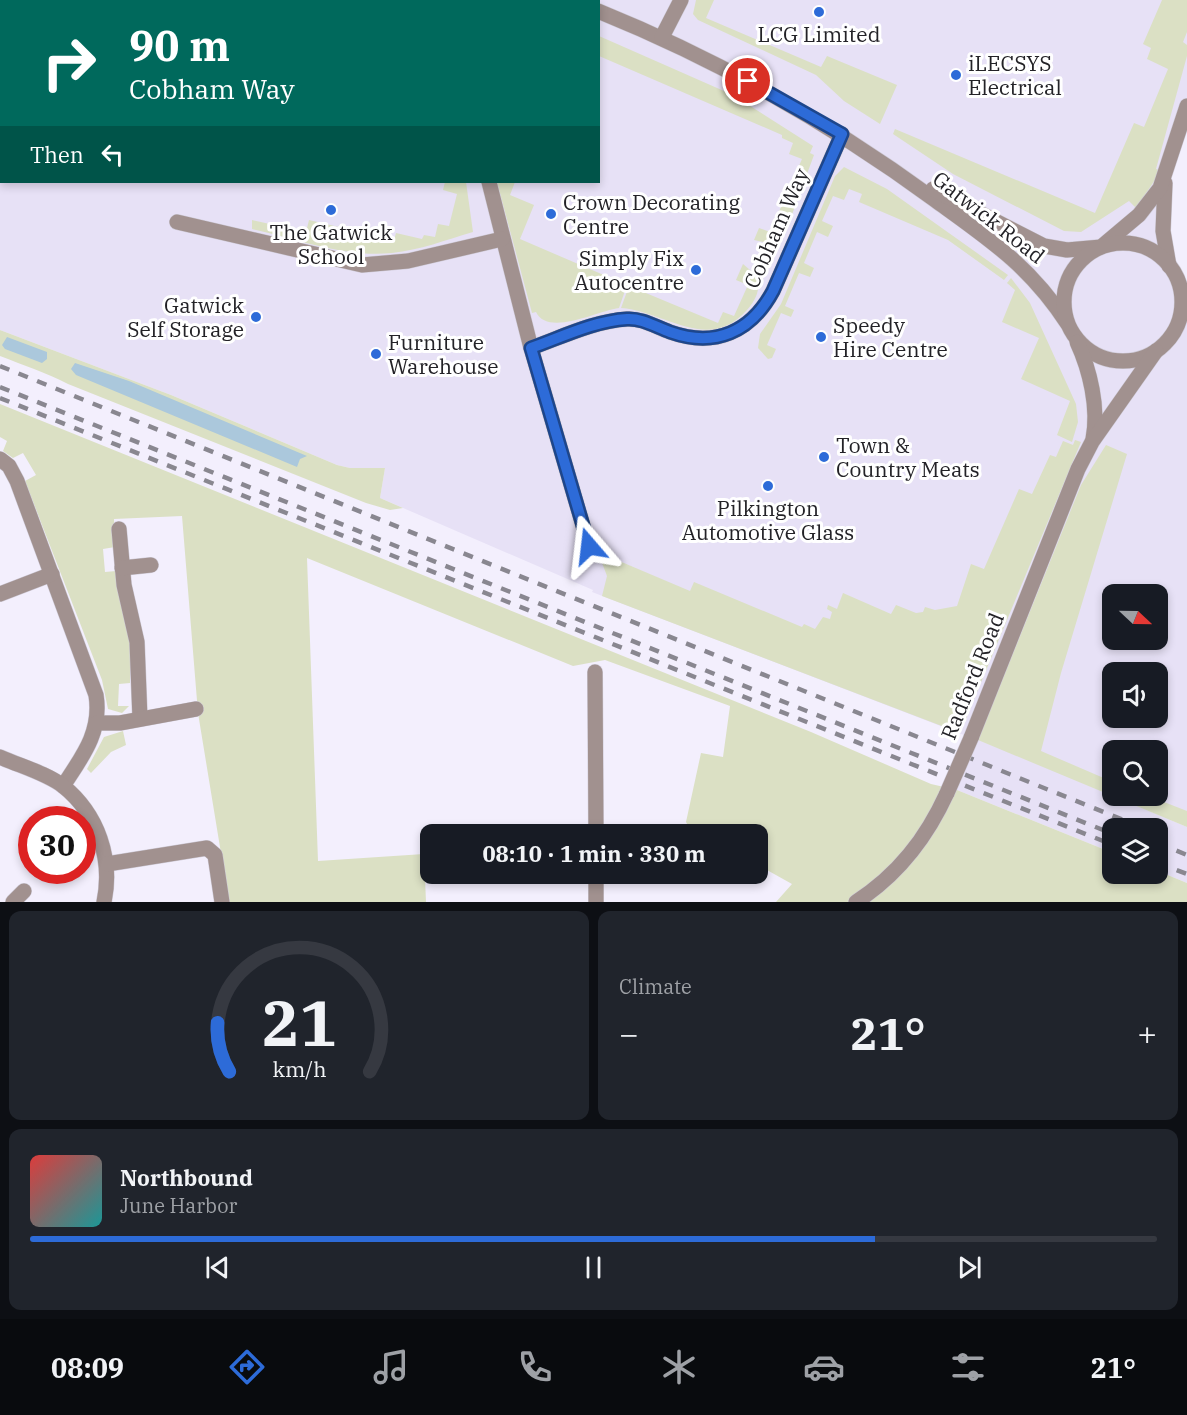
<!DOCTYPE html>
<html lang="en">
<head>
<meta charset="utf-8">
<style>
	:root { --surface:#171b24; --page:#20242c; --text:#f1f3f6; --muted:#9ea1a6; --line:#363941; --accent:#2d6bd8 }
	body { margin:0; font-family:"IBM Plex Serif",serif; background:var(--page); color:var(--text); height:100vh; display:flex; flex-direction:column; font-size:22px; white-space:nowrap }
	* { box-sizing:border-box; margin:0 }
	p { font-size:20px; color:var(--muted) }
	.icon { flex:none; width:33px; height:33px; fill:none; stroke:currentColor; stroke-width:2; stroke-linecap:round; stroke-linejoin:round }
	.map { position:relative; height:902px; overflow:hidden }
	.details { display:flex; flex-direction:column; gap:9px; padding:9px; background:#0d0f14; flex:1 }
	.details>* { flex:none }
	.guide { position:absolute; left:0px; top:0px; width:600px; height:183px; box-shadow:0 3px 9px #0003; background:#00695c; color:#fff; overflow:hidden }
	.needle { width:39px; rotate:112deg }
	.tools { position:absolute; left:1102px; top:584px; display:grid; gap:12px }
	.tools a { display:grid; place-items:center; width:66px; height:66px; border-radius:12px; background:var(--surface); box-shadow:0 3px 9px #0003; font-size:30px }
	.speed { position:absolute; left:18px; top:806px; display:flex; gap:12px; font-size:30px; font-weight:700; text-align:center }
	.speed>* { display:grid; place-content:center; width:78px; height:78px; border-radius:50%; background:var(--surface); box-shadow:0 3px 9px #0003; line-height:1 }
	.speed .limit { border:9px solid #d22; background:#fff; color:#111 }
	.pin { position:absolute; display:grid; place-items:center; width:51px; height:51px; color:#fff; margin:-26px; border:3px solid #fff; border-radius:50%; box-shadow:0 2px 6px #0007 }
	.me { position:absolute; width:66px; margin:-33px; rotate:343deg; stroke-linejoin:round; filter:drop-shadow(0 0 4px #0008) }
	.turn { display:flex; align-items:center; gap:21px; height:126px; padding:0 30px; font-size:27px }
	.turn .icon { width:78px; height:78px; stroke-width:2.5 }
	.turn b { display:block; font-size:42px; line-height:51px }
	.then { display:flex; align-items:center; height:57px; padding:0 30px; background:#0003; gap:12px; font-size:22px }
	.big { font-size:45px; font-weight:700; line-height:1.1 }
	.details .tile { flex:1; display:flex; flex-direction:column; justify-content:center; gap:9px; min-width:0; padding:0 21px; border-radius:12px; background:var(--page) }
	.details .dial { align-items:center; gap:0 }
	.dial svg { height:156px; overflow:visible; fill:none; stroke:var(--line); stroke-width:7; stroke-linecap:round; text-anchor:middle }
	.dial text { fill:var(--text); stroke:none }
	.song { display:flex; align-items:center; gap:18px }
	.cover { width:72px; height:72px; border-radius:9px; background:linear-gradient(135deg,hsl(0 70% 55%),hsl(180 70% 35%)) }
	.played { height:6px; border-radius:3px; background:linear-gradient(90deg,var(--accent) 75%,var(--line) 75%) }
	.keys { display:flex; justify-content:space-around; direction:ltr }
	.heat { display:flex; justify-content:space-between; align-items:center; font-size:33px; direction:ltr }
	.details .tiles { flex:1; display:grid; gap:9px; grid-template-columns:1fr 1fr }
	.tile:last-child { grid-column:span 2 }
	.trip { position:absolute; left:420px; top:824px; width:348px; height:60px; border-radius:12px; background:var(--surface); box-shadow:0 3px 9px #0003; font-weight:700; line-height:60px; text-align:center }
	.dock { display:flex; height:96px; justify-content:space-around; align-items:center; background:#090b0e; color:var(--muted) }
	.dock .icon { width:42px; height:42px }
	.dock .on { color:var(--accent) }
	.dock b { font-size:27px; color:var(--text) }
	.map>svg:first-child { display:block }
</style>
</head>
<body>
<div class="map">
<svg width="1187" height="902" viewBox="0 0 1187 902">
	<rect width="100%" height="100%" fill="#f3effd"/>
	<path fill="#e7e1f6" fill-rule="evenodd" d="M0 0H1187V106L1170 163 1169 266 1187 292V818L1121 795H1158V750H1113V792L1076 780 1187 827V883L1158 871V828H1113V853L957 790 977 740 592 592 593 590 380 498 385 468H350L337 465 171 395 0 330ZM2 2H598V182H2ZM1113 594H1158V639H1113ZM1113 672H1158V717H1113Z"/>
	<g fill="#dbe0c4">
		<polygon points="696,0 714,0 706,18 821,67 827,56 897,85 880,124 844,101 816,75 698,20 693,14"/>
		<polygon points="1162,0 1187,0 1187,32 1183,42 1187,45 1187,56 1156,169 1161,171 1136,208 1129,201 1081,232 1064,231 953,174 893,134 895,129 1095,213 1134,123 1144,127 1168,69 1147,59 1151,48 1143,44"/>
		<polygon points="599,36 733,95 813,146 810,153 814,155 787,228 779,237 767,243 754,240 759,228 770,232 802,159 789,154 793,143 782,138 782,135 599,56"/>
		<polygon points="844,167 887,189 1008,275 1004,280 948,240 859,202 862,194 849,189 844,200 833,196 822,221 833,226 828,237 817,232 804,263 814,268 810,277 799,273 785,306 794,310 791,317 781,313 767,345 776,349 772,358 768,359 758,348 760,334 781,304 835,176"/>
		<path d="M445 182H466L473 232C446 240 420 250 392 253 347 258 296 239 252 229V220L306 232 309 220 394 240 396 233 422 239 424 235 435 237 438 224 449 226 457 194 443 190Z"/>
		<path d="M497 182H515L510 195 534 205 520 239 627 285 619 308C597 311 548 337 536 312L532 313Z"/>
		<path d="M743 264 757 276C761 289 756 300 747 310 708 354 665 311 621 308L629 286 718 323 723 312 734 316 748 285 736 280Z"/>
		<polygon points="1011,278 1030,303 1076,404 1078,422 1072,442 1057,435 1070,401 1021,379 1039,338 1002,322 1015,290 1007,283"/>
		<path d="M0 330 171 395 337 465 350 468H385L380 498 403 508 390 510 366 503 68 384C47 373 23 365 0 356Z"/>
		<path d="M0 404 811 732 931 784 957 790 1113 853V873L1158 871 1187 883V902H776L792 884 758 865V834C738 834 696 843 686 822L701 753 723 757 730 706 605 660 573 666 307 558 318 861 424 854 426 902H229L198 713 182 516 114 519 115 547 103 549 105 572 116 571 130 637V683L119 684 118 706H129L122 713 108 709 102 680 25 481 36 475 23 453 13 458 3 451 7 441 0 437Z"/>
		<polygon points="1075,440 1081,442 960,733 602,596 607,576 598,552 690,591 694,582 802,627 804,624 815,629 823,617 830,619 832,612 827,609 828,605 837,609 843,593 891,614 896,605 916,613 923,612 925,607 935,610 957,606 971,564 984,569 1019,489 1032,494 1050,455 1056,457 1063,441 1073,445"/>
		<polygon points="1106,445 1127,454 1061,673 1041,751 1113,782 1113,795 1146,795 1187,811 1187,827 978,740 1081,485"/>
		<polygon points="123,731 126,745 111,752 91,773 87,769 104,737"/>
	</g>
	<g fill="#abc8dc">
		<polygon points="7,337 47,352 47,359 42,363 5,349 2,345"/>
		<polygon points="75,363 129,381 307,456 300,459 297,467 76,375 71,369"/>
	</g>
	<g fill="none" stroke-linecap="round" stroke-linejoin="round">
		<g stroke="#cecad6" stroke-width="16">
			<g id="minor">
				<polyline points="454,0 454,2"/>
				<polyline points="572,0 576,2"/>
				<path d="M598 11C719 60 830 123 935 200 989 239 1030 266 1067 323"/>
				<polyline points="662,37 681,0"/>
				<polyline points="489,182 531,348 591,553"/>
				<polyline points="1165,183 1163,231 1169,266"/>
				<polyline points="933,189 1044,246 1067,250 1101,247 1139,215 1160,188 1187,106"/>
				<polyline points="177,222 362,265 408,261 502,239"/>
				<circle cx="1123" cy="302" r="59"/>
				<path d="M1077 342C1090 370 1099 408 1093 439"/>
				<path d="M531 348C562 337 594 321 627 319 642 318 656 327 670 332 715 348 751 332 773 291L842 134"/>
				<path d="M0 459 9 466 17 481 96 695C102 732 82 757 63 786"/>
				<polyline points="119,529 124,585 137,642 140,719"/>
				<polyline points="122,568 151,565"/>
				<polyline points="0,594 52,574"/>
				<polyline points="595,672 596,834"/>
				<polyline points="97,723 120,723 196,709"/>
				<polyline points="971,738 1078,469 1092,442 1156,351"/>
				<path d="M0 757C20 766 46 773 63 786 98 814 113 859 104 902"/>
				<polyline points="107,864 207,848 215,855 222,902"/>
				<polyline points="596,873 596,902"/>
				<polyline points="13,902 24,891"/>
				<path d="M856 902C898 875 926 839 947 793"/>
			</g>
		</g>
		<use href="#minor" stroke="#a1918f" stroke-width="15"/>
		<g stroke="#898790" stroke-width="4.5" stroke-dasharray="10 10" stroke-linecap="butt">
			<polyline points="0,366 1143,828"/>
			<polyline points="0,387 1113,834"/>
			<polyline points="0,398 1113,845"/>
			<polyline points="1158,843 1187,855"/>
			<polyline points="1158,863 1187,874"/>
		</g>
		<g stroke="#cecad6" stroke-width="16" stroke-linecap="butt">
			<polyline id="minor-bridge" points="947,793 971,738"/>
		</g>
		<use href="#minor-bridge" stroke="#a1918f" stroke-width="15"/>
	</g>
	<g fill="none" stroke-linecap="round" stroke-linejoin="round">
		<g stroke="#1d468c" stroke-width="15">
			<path id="route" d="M589 546 531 348C562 337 594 321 627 319 642 318 656 327 670 332 715 348 751 332 773 291L842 134 748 81"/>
		</g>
		<use href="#route" stroke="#2d6bd8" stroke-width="10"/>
	</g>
	<g fill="#2d6bd8" stroke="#fff" stroke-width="2">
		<circle cx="819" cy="12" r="6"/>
		<circle cx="956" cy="75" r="6"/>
		<circle cx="331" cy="210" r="6"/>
		<circle cx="551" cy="214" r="6"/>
		<circle cx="696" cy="270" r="6"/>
		<circle cx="256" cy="317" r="6"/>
		<circle cx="821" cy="337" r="6"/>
		<circle cx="376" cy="354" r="6"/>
		<circle cx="824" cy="457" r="6"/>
		<circle cx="768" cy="486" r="6"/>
	</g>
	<g text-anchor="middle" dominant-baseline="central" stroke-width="6" stroke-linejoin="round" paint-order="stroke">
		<g font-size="21" fill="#232227" stroke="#fff" text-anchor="start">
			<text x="819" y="34" text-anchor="middle">LCG Limited</text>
			<text x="968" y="63">iLECSYS<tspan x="968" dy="24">Electrical</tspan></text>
			<text x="563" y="202">Crown Decorating<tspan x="563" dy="24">Centre</tspan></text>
			<text x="331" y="232" text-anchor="middle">The Gatwick<tspan x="331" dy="24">School</tspan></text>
			<text x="684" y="258" text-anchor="end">Simply Fix<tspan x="684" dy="24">Autocentre</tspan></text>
			<text x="244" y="305" text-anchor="end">Gatwick<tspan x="244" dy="24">Self Storage</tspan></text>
			<text x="833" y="325">Speedy<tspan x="833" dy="24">Hire Centre</tspan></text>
			<text x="388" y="342">Furniture<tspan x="388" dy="24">Warehouse</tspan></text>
			<text x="836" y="445">Town &amp;<tspan x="836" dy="24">Country Meats</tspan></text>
			<text x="768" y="508" text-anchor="middle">Pilkington<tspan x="768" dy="24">Automotive Glass</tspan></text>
		</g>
		<g font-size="21" fill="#232227" stroke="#fff">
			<text transform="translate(989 217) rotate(38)">Gatwick Road</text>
			<text transform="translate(776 228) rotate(-66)">Cobham Way</text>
			<text transform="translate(972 676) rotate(-68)">Radford Road</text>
		</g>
	</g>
</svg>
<div class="tools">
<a><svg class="needle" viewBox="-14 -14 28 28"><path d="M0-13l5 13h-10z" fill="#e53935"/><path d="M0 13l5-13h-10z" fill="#9ea1a6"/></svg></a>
<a><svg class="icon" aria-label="sound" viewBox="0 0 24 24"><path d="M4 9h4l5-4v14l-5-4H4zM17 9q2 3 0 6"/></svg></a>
<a><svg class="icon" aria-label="search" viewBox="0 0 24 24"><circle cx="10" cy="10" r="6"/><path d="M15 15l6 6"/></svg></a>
<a><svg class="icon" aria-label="layers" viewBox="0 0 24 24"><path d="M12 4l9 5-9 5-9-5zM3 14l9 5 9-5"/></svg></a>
</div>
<div class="speed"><div class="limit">30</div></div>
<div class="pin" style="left:748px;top:81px;background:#d93025"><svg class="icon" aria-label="arrive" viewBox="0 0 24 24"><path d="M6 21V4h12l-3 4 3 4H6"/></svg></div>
<svg class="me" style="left:589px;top:546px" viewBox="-20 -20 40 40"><path d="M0-17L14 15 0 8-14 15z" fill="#2d6bd8" stroke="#fff" stroke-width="4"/></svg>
<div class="trip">08:10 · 1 min · 330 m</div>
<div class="guide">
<div class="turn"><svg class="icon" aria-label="right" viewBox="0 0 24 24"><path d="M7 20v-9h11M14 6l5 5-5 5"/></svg><div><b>90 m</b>Cobham Way</div></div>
<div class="then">Then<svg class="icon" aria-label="left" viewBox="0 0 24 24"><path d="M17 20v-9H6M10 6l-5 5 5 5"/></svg></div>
</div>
</div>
<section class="details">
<div class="tiles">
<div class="tile dial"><svg viewBox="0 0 100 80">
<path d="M14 69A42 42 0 1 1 86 69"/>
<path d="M14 69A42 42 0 0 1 8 44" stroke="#2d6bd8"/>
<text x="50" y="56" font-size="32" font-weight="700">21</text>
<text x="50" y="72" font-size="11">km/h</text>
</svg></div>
<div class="tile"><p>Climate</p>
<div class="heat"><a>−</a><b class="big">21°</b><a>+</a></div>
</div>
<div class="tile">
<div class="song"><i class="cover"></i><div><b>Northbound</b><p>June Harbor</p></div></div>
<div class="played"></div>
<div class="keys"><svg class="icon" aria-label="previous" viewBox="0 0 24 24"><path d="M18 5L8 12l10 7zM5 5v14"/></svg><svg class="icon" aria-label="pause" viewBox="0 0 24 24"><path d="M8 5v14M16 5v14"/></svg><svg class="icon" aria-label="next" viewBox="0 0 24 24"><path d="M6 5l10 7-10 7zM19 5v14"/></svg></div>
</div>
</div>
</section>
<nav class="dock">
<b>08:09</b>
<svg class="icon on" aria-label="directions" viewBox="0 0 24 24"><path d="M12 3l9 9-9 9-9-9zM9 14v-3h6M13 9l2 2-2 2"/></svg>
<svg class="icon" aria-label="music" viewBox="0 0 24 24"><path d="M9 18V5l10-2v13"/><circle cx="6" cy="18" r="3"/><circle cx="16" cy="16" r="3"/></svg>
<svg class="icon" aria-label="phone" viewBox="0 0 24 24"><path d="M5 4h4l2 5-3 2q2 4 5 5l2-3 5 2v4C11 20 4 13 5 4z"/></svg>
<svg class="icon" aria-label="climate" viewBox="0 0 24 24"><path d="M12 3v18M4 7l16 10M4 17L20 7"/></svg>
<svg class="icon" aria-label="car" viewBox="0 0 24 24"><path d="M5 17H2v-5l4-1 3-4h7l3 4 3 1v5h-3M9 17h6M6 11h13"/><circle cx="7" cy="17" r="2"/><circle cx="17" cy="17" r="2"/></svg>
<svg class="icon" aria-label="filters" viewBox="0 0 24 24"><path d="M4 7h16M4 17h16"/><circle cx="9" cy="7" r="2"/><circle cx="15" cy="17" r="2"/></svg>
<b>21°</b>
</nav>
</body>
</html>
